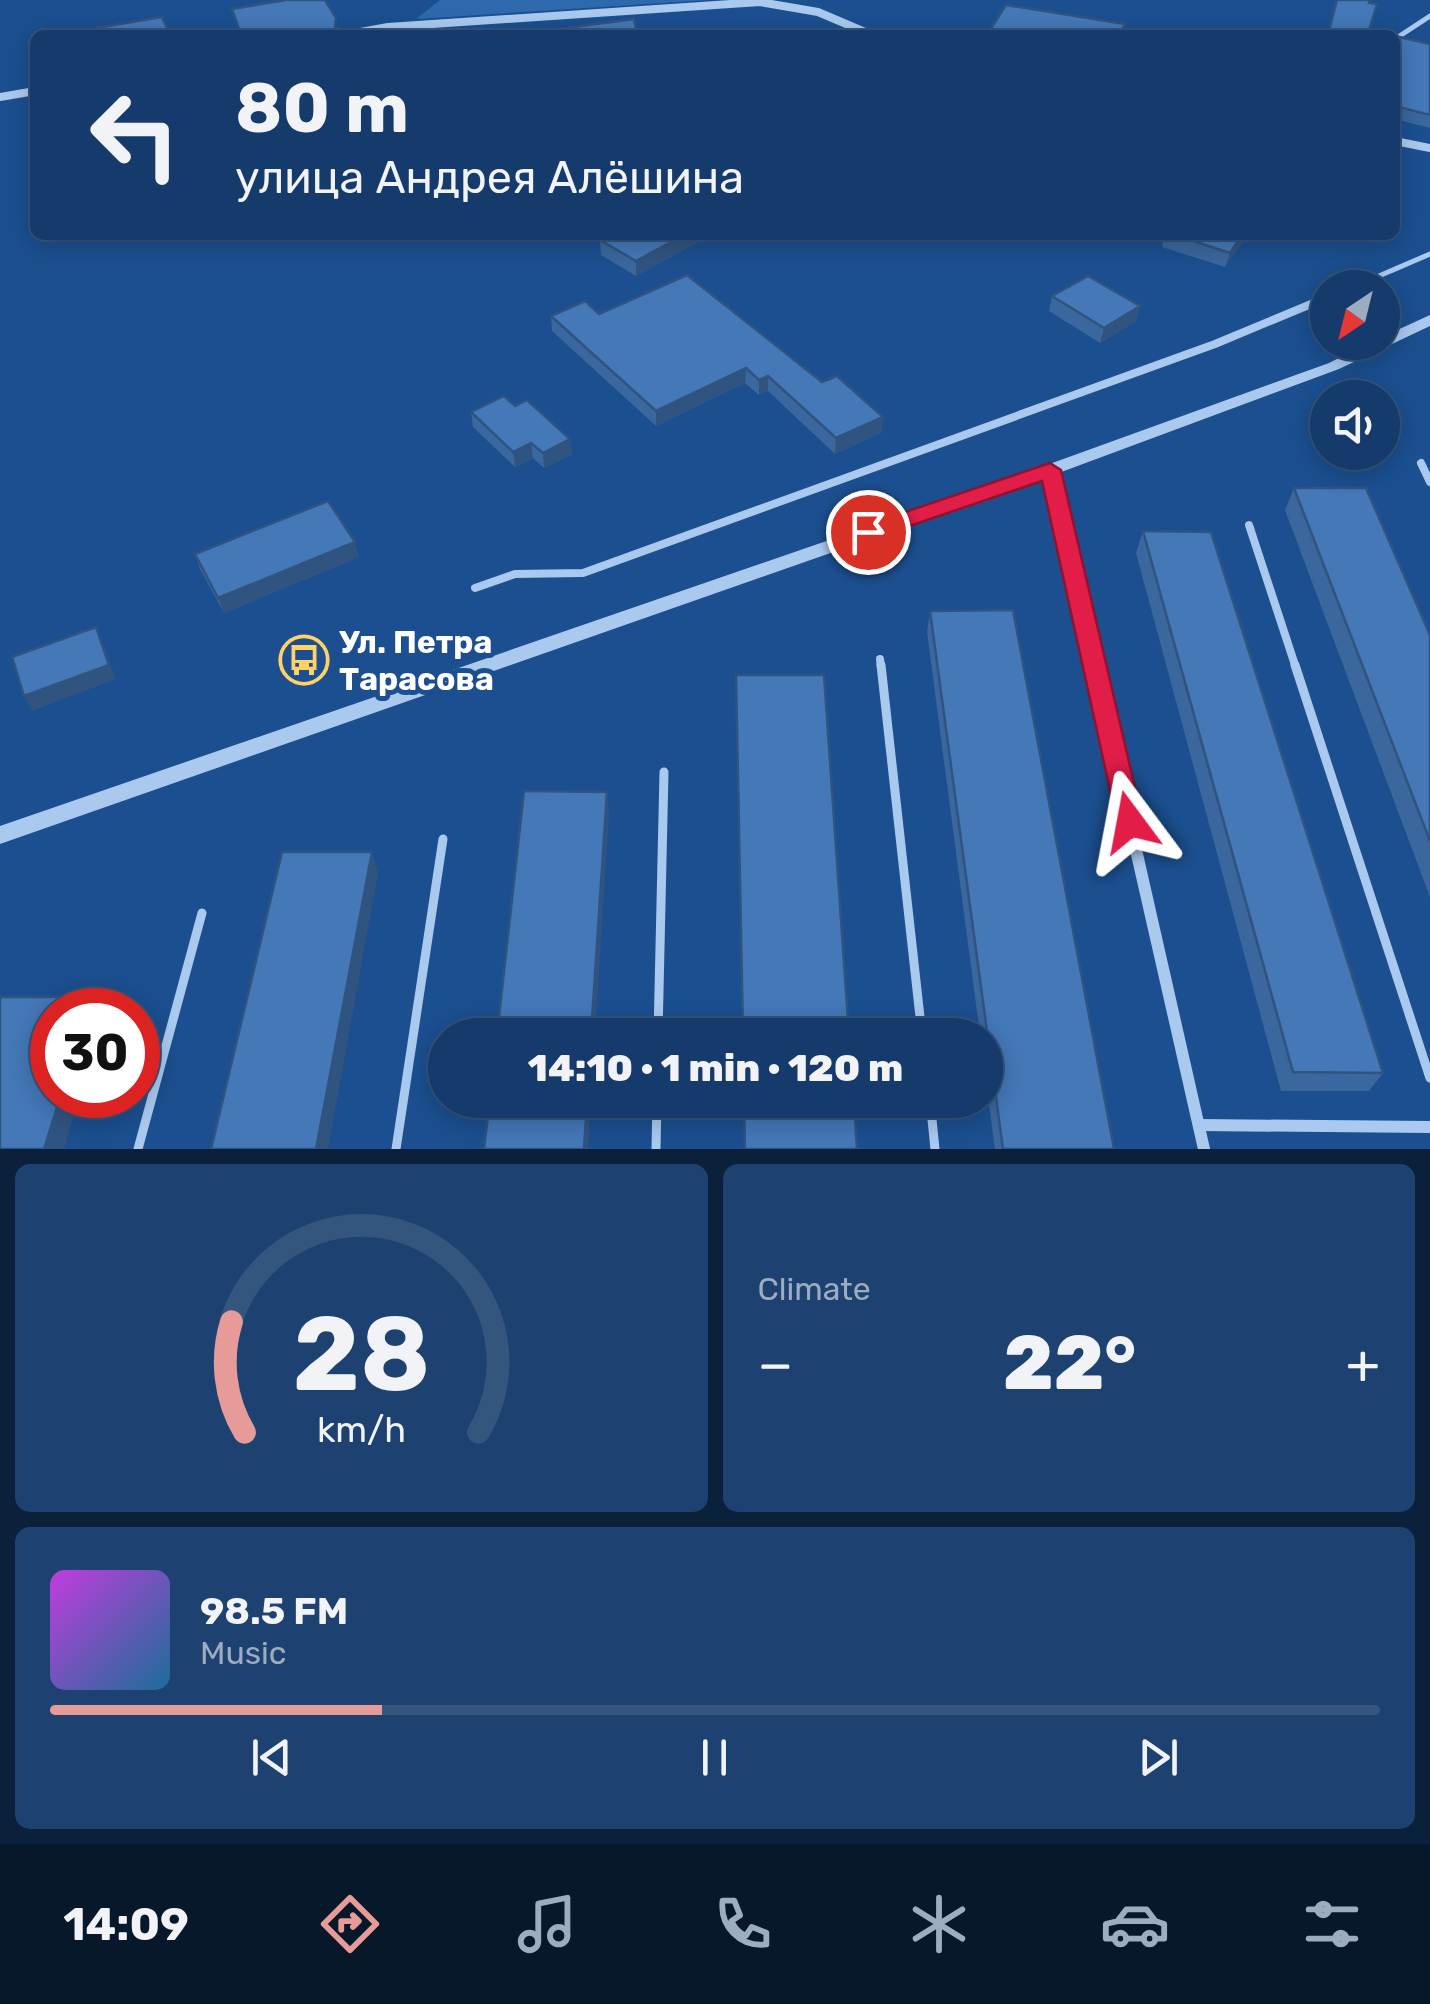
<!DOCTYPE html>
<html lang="en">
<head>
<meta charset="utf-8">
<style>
	:root { --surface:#143b6b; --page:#1d4271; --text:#f1f3f6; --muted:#9dadc1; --line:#33557e; --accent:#e69b98 }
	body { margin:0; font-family:Rubik,sans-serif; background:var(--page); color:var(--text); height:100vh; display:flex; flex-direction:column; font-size:38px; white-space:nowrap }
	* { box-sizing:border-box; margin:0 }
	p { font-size:32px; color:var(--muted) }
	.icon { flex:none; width:55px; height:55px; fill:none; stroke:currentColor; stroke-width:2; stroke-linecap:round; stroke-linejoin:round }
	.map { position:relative; height:1149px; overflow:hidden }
	.side { display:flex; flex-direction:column; gap:15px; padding:15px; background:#0b203b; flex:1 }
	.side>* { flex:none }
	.top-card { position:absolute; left:30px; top:30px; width:1370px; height:210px; border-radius:15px; box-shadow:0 5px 25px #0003,0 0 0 2px var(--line); background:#143b6b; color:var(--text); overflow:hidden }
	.needle { width:65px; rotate:215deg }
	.tools { position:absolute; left:1310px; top:270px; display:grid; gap:20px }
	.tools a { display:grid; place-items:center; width:90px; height:90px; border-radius:50%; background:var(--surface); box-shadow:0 5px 25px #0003,0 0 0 2px var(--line); font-size:50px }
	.speed { position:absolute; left:30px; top:988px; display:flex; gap:20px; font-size:50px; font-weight:700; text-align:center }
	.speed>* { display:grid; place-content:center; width:130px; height:130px; border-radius:50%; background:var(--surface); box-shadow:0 5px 25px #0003,0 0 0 2px var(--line); line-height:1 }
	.speed .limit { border:15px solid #d22; background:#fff; color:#111 }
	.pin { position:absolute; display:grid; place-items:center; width:85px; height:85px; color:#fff; margin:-42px; border:5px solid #fff; border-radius:50%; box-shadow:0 2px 10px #0007 }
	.me { position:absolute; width:110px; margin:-55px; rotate:347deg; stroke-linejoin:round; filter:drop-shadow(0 0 8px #0008) }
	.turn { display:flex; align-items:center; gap:35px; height:210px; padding:0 40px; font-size:45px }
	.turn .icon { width:130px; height:130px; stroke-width:2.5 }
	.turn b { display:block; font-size:70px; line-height:85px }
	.big { font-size:75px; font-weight:800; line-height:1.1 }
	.side .tile { flex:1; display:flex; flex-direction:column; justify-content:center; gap:15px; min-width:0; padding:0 35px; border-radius:15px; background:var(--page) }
	.side .dial { align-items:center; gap:0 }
	.dial svg { height:260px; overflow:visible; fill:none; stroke:var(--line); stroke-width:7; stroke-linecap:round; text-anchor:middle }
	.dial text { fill:var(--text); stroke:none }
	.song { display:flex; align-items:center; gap:30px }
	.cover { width:120px; height:120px; border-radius:15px; background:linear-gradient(135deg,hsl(290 70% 55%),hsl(200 70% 35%)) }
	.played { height:10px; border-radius:5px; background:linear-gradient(90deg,var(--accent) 25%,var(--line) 25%) }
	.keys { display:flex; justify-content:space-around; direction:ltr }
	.heat { display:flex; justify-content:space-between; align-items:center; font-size:55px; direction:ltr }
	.side .tiles { flex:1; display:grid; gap:15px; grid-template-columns:1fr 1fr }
	.tile:last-child { grid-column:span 2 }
	.trip { position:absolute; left:428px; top:1018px; width:575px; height:100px; border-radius:50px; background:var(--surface); box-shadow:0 5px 25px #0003,0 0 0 2px var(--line); font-weight:800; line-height:100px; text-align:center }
	.tab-bar { display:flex; height:160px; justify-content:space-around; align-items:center; background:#08182b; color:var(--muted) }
	.tab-bar .icon { width:70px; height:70px }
	.tab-bar .current { color:var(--accent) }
	.tab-bar b { font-size:45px; color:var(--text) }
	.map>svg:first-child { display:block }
</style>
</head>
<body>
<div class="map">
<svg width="1430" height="1149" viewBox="0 0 1430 1149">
	<rect width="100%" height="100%" fill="#1b4f8f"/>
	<polygon fill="#2e69ad" points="440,0 709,0 416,19"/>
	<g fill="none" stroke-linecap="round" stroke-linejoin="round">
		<g stroke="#a9c9ee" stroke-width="5">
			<polyline points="1395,39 1430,16"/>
			<polyline points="1351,288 1430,254"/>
		</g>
		<g stroke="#a9c9ee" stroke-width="8">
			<polyline points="1421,463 1430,482"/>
			<polyline points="1249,525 1296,668"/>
			<polyline points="475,588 515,574 583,573 1215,344 1328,297"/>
			<polyline points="880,659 881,668"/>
		</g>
		<g stroke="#a9c9ee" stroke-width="9">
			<polyline points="881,665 922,1035"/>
			<polyline points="1295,665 1430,1078"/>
			<polyline points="658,1035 664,772"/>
			<polyline points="930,1100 935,1149"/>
			<polyline points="138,1149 202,913"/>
			<polyline points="396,1149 443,839"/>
			<polyline points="656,1149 657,1100"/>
		</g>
		<g stroke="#a9c9ee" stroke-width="8">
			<polyline points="344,35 388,27 760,2 818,12 872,35"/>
			<polyline points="0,97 35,91"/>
			<polyline points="1395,141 1430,148"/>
		</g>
		<polyline stroke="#a9c9ee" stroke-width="9" points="1050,470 1095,668"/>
		<g stroke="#a9c9ee" stroke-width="12">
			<polyline points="1094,665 1204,1149"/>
			<polyline points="1199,1125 1430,1127"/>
		</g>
		<polygon fill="#a9c9ee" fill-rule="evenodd" points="1430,315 1430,326 1339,369 1056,474 0,844 0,826 1044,466 1329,363 1371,342 1382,342 1382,337"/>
	</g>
	<g fill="#3a679d">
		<polygon points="1395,36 1430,44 1430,128 1395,119"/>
		<polygon points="711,235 636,276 601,255 600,240"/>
		<polygon points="1165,235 1247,235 1225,267 1162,247"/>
		<polygon points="687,275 882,432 835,454 768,391 759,395 745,383 656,426 552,331 551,316 599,314"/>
		<polygon points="1052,296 1136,321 1100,343 1049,311"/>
		<polygon points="515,406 570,439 572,454 544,468 533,458 515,467 473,427 471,412"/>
		<polygon points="1294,488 1430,635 1430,897 1285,510"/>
		<polygon points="1143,531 1383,1073 1369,1091 1281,1091 1136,553"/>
		<polygon points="195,554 359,557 224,613 200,569"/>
		<polygon points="930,611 1114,1149 995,1149 985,1076 985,1035 980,1035 927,632"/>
	</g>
	<g fill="#305480">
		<polygon points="684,235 711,235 636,276 636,261"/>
		<polygon points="1242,235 1247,235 1225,267 1230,253"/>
		<polygon points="1140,306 1136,321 1100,343 1104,328"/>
		<polygon points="746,368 745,383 656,426 656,411"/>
		<polygon points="768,376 768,391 759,395 759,380"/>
		<polygon points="883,417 882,432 835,454 836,438"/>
		<polygon points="570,439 572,454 544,468 543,453"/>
		<polygon points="531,443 533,458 515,467 513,452"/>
		<polygon points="355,542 359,557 224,613 218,598"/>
		<polygon points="96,627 116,679 32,711 24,696"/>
		<polygon points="607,792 609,813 595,1035 591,1035"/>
		<polygon points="372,852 378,873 328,1149 316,1149"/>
		<polygon points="92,997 101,1010 88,1010"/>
		<polygon points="61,1095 80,1095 64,1149 44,1149"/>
		<polygon points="587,1100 591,1100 588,1149 584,1149"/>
	</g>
	<g fill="#4478b7" stroke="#305480" stroke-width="2.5">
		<polygon points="286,0 325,0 336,18 335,27 343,30 346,35 241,35 232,9"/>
		<polygon points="1337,0 1370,0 1369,3 1377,4 1369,30 1391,35 1328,35"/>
		<polygon points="1006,5 1125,24 1119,35 997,35 988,33"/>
		<polygon points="162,17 170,35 98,35 96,28"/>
		<polygon points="634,19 637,35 545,35 544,31"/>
		<polygon points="1395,36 1430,44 1430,115 1395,106"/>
		<polygon points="610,235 684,235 636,261 600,240"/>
		<polygon points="1175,235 1242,235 1230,253"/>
		<polygon points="687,275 822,382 837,376 883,417 836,438 768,376 759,380 746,368 656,411 551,316 585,301 599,314"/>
		<polygon points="1088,276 1140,306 1104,328 1052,296"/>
		<polygon points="504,396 515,406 527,400 570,439 543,453 531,443 513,452 471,412"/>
		<polygon points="1294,488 1366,488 1430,635 1430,841"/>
		<polygon points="328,501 355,542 218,598 195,554"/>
		<polygon points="1143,531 1211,532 1383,1073 1293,1072"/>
		<polygon points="1013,610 1114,1149 1003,1149 930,611"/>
		<polygon points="96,627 109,665 24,696 12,657"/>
		<polygon points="736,675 824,675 849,1035 743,1035"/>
		<polygon points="524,791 607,792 591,1035 497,1035"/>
		<polygon points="282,852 372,852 316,1149 211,1149"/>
		<polygon points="0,997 92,997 88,1010 52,1010 52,1095 61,1095 44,1149 0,1149"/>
		<polygon points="490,1100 587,1100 584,1149 484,1149"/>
		<polygon points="744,1100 854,1100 857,1149 745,1149"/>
	</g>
	<polygon fill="#e11d48" stroke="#92132f" stroke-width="2.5" points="1050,463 1061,470 1143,822 1139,830 1130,833 1120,830 1117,822 1042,481 868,540 857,532 861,527"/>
	<defs>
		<g id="bus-ring" transform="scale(2.5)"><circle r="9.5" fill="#1b4f8f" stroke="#ffd166" stroke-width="1.5"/><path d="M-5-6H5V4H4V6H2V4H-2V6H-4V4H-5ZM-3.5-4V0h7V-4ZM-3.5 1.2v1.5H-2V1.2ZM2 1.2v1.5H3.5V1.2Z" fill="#ffd166"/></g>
	</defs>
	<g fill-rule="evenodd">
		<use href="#bus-ring" x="304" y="660"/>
	</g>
	<g text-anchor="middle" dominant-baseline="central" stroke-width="10" stroke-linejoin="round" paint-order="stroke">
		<g font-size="32" font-weight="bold" fill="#fff" stroke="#1b4f8f" text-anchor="start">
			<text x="339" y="642">Ул. Петра<tspan x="339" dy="37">Тарасова</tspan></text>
		</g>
	</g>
</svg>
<div class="tools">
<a><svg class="needle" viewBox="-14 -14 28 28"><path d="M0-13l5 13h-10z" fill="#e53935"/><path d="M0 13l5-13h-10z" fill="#9dadc1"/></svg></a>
<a><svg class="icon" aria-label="sound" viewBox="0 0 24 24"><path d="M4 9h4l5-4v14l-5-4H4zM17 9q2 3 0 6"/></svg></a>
</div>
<div class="speed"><div class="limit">30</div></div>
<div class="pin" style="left:868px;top:532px;background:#d93025"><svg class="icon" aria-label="arrive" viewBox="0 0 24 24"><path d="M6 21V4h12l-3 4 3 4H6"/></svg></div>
<svg class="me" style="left:1130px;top:822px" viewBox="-20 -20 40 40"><path d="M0-17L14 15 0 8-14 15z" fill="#e11d48" stroke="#fff" stroke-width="4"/></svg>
<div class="trip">14:10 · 1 min · 120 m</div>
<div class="top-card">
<div class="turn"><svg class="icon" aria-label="left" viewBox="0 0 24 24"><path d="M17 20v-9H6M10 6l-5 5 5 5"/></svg><div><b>80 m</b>улица Андрея Алёшина</div></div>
</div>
</div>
<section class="side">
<div class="tiles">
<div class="tile dial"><svg viewBox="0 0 100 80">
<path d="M14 69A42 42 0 1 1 86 69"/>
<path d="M14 69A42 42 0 0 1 10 35" stroke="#e69b98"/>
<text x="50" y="56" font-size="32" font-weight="700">28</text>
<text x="50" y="72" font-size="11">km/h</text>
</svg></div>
<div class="tile"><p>Climate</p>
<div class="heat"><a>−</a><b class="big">22°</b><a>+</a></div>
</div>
<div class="tile">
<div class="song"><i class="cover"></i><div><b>98.5 FM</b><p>Music</p></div></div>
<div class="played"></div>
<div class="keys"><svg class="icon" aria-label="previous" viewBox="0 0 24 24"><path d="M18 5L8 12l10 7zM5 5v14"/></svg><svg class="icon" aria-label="pause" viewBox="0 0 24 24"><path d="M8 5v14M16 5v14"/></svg><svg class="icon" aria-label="next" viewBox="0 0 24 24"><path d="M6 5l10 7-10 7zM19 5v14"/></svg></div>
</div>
</div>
</section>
<nav class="tab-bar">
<b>14:09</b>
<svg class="icon current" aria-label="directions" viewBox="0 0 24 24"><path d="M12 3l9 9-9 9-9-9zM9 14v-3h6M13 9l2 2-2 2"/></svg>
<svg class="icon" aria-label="music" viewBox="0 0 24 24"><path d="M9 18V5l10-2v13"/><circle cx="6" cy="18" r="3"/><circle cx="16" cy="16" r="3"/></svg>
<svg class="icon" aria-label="phone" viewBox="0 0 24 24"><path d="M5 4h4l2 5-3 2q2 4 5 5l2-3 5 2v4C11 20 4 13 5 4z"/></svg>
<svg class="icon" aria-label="climate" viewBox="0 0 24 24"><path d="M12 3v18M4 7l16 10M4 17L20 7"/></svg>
<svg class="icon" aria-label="car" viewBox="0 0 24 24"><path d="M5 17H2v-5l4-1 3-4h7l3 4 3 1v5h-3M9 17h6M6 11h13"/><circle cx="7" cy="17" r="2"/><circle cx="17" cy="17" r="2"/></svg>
<svg class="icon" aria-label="filters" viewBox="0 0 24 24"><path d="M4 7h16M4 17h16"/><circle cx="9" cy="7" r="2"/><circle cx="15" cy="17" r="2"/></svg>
</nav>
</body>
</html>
